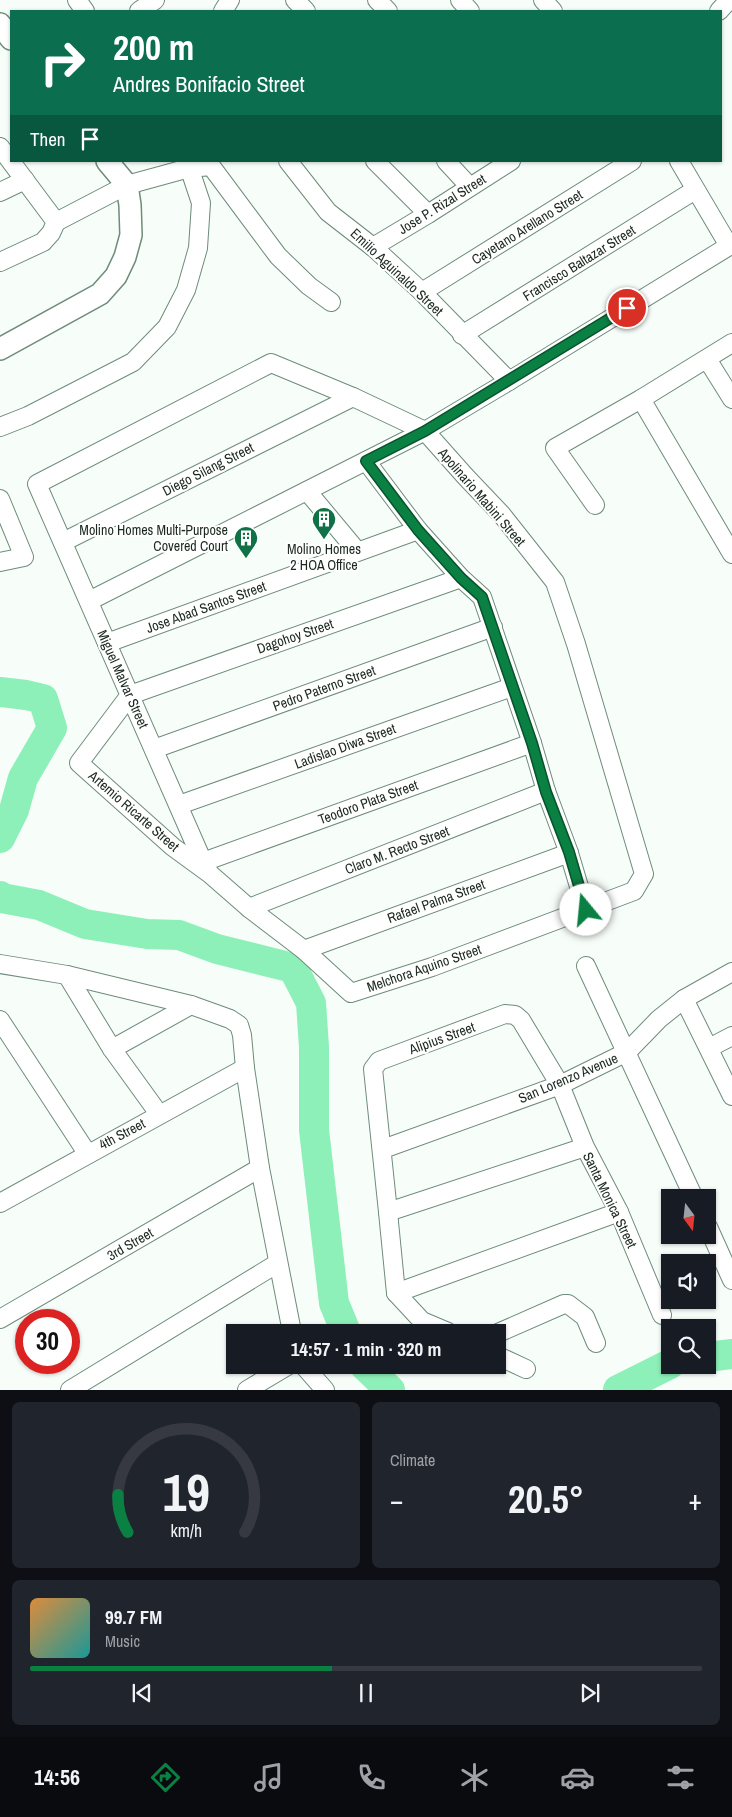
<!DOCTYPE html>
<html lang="en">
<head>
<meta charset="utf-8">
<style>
	:root { --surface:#171b24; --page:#20242c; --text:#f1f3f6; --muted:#9ea1a6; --line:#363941; --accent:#0b8043 }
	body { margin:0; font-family:"Archivo Narrow",sans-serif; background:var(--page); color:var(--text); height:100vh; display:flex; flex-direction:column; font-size:19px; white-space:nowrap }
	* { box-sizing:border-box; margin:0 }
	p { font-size:16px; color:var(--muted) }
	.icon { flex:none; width:28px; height:28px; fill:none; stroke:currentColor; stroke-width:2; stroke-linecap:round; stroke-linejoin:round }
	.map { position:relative; height:1390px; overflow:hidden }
	.sheet { display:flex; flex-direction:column; gap:12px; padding:12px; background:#0d0f14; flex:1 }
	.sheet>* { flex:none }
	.guide { position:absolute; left:10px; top:10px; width:712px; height:152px; border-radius:0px; box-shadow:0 1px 4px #0004; background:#0b6e4f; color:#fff; overflow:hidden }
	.needle { width:32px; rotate:165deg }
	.controls { position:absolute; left:661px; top:1189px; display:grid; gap:10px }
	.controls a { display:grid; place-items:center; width:55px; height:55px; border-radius:0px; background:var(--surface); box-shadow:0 1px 4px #0004; font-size:25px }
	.speed { position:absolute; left:15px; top:1309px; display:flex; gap:10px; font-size:25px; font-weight:700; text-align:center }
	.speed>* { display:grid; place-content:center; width:65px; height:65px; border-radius:50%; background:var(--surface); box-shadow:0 1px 4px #0004; line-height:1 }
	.speed .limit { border:8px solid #d22; background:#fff; color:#111 }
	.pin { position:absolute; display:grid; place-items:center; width:42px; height:42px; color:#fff; margin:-21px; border:2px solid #fff; border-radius:50%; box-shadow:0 1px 5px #0007 }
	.me { position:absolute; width:55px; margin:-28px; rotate:343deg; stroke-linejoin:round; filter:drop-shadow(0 0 4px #0008) }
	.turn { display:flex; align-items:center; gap:18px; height:105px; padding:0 20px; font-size:22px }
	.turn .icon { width:65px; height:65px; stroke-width:2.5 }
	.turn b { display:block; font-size:35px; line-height:42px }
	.then { display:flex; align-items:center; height:48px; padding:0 20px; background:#0003; gap:10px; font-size:19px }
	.big { font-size:38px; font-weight:700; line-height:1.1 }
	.sheet .tile { flex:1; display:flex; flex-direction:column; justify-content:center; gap:8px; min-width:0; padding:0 18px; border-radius:8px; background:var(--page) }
	.sheet .dial { align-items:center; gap:0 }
	.dial svg { height:130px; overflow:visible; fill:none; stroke:var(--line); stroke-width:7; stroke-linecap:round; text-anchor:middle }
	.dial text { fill:var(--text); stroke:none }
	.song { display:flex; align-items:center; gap:15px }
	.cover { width:60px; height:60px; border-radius:8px; background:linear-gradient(135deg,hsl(30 70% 55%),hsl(180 70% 35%)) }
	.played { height:5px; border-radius:2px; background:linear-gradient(90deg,var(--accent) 45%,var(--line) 45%) }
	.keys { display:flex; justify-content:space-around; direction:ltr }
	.heat { display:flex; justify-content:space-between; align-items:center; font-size:28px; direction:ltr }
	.sheet .tiles { flex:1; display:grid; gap:12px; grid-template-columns:1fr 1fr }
	.tile:last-child { grid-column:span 2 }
	.trip { position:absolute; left:226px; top:1324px; width:280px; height:50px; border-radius:0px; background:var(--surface); box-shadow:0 1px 4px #0004; font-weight:700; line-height:50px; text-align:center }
	.menu { display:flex; height:80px; justify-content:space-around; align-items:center; background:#090b0e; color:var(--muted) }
	.menu .icon { width:35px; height:35px }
	.menu .current { color:var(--accent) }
	.menu b { font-size:22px; color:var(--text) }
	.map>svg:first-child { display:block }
</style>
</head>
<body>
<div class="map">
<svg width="732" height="1390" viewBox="0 0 732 1390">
	<rect width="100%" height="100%" fill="#f7fdf9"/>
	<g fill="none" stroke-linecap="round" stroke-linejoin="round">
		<g stroke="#8df0b8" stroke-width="30">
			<polyline points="0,692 26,695 43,699 52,728 23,778 14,810 0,838"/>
			<polyline points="0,896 2,898 39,905 85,924 147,934 179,935 217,949 293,968 311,1003 314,1047 314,1130 334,1303 346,1332"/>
			<polyline points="708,1357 732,1354"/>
			<polyline points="364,1365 390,1390"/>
			<polyline points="618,1390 670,1364"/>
		</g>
		<g stroke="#6e8c7a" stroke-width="20">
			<g id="minor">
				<polyline points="77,0 85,11"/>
				<polyline points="295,0 306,11"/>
				<polyline points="377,0 388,11"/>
				<polyline points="460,0 470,11"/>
				<polyline points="543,0 553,11"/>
				<polyline points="139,11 155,0"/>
				<polyline points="223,11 230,0"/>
				<polyline points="719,11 729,0"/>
				<polyline points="0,147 56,222"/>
				<polyline points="288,161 328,212 373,247 422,292 509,381"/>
				<polyline points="375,161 428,214"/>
				<polyline points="446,161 470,187"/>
				<polyline points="0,192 25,180"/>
				<polyline points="373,247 428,214 511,161"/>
				<polyline points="0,262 43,242 51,233 56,222 127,185 189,168 211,166 278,256 309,286 331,302"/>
				<polyline points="422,292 632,161"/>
				<polyline points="462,335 695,190"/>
				<polyline points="707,359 732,399"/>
				<polyline points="641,399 732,554"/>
				<polyline points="0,427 28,416 133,362 167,327 186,290 198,248 201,203 187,161"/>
				<polyline points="366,461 418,530 461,578 482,597 532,743 546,791 569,853 586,910"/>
				<polyline points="307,491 357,551"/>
				<polyline points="0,499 24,557 0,562"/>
				<polyline points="595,505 555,448 641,399 732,343"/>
				<polyline points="63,542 353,397"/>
				<polyline points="89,601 425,431 509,381 729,246 679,161"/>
				<polyline points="107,643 418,530"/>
				<polyline points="154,749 493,627"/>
				<polyline points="179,805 512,687"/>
				<polyline points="203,862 532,743"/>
				<path d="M210 874 203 862C148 736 93 610 37 484L271 363 353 397 425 431 465 476 502 515 555 582 576 644 644 874 634 891 432 967 351 993 304 950 249 908 210 874 173 847 79 763 130 695 461 578"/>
				<polyline points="249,908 546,791"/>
				<polyline points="304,950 569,853"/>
				<polyline points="0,964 67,975 191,1005 230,1019 239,1025 242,1035 245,1068 260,1168 292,1332"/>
				<polyline points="586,966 694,1198"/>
				<polyline points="67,975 112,1049 159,1114"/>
				<polyline points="684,999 732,1096"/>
				<polyline points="0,1020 87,1153"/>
				<polyline points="709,1048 732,1036"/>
				<polyline points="112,1049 191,1005"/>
				<polyline points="585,1147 388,1212 373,1069 379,1061 505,1014 515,1015 521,1020 560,1085 585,1147 619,1212 662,1315"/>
				<polyline points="383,1149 560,1085 627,1052 659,1019 684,999 732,972"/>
				<polyline points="0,1203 245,1068"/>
				<polyline points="388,1212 396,1293 422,1321 448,1332"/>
				<polyline points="708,1227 732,1280"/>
				<polyline points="396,1293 619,1212"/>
				<polyline points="0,1319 260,1168"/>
				<polyline points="498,1333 564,1304 568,1304 585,1317 596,1343"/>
				<polyline points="498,1356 526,1369"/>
				<polyline points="303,1365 325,1390"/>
				<polyline points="70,1390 278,1263"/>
				<polyline points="247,1390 289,1365"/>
			</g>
		</g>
		<g stroke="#6e8c7a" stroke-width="24">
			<g id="tertiary">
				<polyline points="0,24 11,39"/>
				<polyline points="0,349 100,294 116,276 125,257 131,235 130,205 127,185 107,161"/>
			</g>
		</g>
		<use href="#minor" stroke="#fff" stroke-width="18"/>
		<use href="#tertiary" stroke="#fff" stroke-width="21"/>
	</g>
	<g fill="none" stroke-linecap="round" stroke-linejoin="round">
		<g stroke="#07532c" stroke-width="12">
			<polyline id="route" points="586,910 569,852 546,792 532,743 482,597 461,578 418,530 366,461 425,431 627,308"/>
		</g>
		<use href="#route" stroke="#0b8043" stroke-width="9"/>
	</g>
	<defs>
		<g id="building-pin" transform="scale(1.25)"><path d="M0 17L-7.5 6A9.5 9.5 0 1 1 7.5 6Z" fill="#117146" stroke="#fff"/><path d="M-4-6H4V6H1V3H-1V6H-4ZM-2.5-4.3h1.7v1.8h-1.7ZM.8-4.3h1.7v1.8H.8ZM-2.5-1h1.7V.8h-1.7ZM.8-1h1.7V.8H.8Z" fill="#fff"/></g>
	</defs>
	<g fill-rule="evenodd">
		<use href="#building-pin" x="324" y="519"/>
		<use href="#building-pin" x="246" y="538"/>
	</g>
	<g text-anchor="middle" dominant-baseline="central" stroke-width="4" stroke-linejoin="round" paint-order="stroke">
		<g font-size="14" fill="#1b2820" stroke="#fff">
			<text transform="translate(442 204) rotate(-32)">Jose P. Rizal Street</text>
			<text transform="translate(527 227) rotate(-32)">Cayetano Arellano Street</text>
			<text transform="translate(579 263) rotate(-32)">Francisco Baltazar Street</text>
			<text transform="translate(397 272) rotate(43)">Emilio Aguinaldo Street</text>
			<text transform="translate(208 469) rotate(-27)">Diego Silang Street</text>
			<text transform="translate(482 497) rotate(49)">Apolinario Mabini Street</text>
			<text transform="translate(206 607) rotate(-20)">Jose Abad Santos Street</text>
			<text transform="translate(295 636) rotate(-19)">Dagohoy Street</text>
			<text transform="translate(123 679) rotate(66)">Miguel Malvar Street</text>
			<text transform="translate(324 688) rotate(-20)">Pedro Paterno Street</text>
			<text transform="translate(345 746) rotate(-20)">Ladislao Diwa Street</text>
			<text transform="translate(368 802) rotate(-20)">Teodoro Plata Street</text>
			<text transform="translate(134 811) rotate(41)">Artemio Ricarte Street</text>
			<text transform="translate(397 850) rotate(-21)">Claro M. Recto Street</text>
			<text transform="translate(436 901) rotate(-20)">Rafael Palma Street</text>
			<text transform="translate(424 968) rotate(-19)">Melchora Aquino Street</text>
			<text transform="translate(442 1038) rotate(-20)">Alipius Street</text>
			<text transform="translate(568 1078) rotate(-23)">San Lorenzo Avenue</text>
			<text transform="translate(122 1134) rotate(-28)">4th Street</text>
			<text transform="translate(610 1200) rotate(64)">Santa Monica Street</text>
			<text transform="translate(130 1244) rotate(-30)">3rd Street</text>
		</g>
		<g font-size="14" fill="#1b2820" stroke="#fff" text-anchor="end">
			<text x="228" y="530">Molino Homes Multi-Purpose<tspan x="228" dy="16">Covered Court</tspan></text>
			<text x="324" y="549" text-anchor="middle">Molino Homes<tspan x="324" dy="16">2 HOA Office</tspan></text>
		</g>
	</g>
</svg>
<div class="controls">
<a><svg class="needle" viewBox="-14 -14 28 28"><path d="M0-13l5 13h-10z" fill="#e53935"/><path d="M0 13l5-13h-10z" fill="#9ea1a6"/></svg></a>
<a><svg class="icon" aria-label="sound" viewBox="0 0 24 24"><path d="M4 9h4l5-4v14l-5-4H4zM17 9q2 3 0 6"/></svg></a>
<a><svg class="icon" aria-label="search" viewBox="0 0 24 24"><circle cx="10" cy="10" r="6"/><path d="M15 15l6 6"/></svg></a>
</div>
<div class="speed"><div class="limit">30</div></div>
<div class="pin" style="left:627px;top:308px;background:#d93025"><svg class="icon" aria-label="arrive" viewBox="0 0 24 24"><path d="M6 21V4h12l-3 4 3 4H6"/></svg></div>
<svg class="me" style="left:586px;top:910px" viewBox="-20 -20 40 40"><circle r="19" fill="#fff"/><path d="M0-13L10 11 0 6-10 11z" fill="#0b8043"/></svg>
<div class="trip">14:57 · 1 min · 320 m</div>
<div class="guide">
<div class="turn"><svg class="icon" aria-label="right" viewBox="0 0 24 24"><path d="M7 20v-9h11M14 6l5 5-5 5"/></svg><div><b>200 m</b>Andres Bonifacio Street</div></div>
<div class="then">Then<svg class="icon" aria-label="arrive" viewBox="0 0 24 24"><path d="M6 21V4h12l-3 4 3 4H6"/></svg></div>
</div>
</div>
<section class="sheet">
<div class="tiles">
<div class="tile dial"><svg viewBox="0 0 100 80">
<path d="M14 69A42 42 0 1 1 86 69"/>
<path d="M14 69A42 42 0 0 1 8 46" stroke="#0b8043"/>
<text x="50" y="56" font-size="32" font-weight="700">19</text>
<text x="50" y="72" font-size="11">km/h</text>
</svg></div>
<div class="tile"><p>Climate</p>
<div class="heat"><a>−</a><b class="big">20.5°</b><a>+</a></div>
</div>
<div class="tile">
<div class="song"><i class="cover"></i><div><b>99.7 FM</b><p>Music</p></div></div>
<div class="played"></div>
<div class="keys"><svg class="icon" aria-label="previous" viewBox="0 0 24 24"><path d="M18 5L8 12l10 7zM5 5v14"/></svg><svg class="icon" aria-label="pause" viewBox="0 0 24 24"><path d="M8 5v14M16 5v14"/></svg><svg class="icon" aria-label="next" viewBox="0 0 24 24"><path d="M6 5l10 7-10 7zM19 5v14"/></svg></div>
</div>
</div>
</section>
<nav class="menu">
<b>14:56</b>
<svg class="icon current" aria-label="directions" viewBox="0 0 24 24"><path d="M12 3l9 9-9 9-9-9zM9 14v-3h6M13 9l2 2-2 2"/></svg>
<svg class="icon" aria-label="music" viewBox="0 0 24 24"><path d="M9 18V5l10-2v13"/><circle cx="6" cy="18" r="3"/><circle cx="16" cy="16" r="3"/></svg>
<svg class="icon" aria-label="phone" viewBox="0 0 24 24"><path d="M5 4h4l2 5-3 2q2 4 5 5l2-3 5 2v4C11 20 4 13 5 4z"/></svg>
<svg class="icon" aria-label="climate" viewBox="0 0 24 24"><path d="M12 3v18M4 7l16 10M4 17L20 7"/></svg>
<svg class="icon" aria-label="car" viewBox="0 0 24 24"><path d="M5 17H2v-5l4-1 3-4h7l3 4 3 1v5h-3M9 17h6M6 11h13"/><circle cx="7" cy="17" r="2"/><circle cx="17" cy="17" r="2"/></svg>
<svg class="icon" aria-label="filters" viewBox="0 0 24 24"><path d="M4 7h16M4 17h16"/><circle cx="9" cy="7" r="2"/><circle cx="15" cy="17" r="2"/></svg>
</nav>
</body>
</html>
